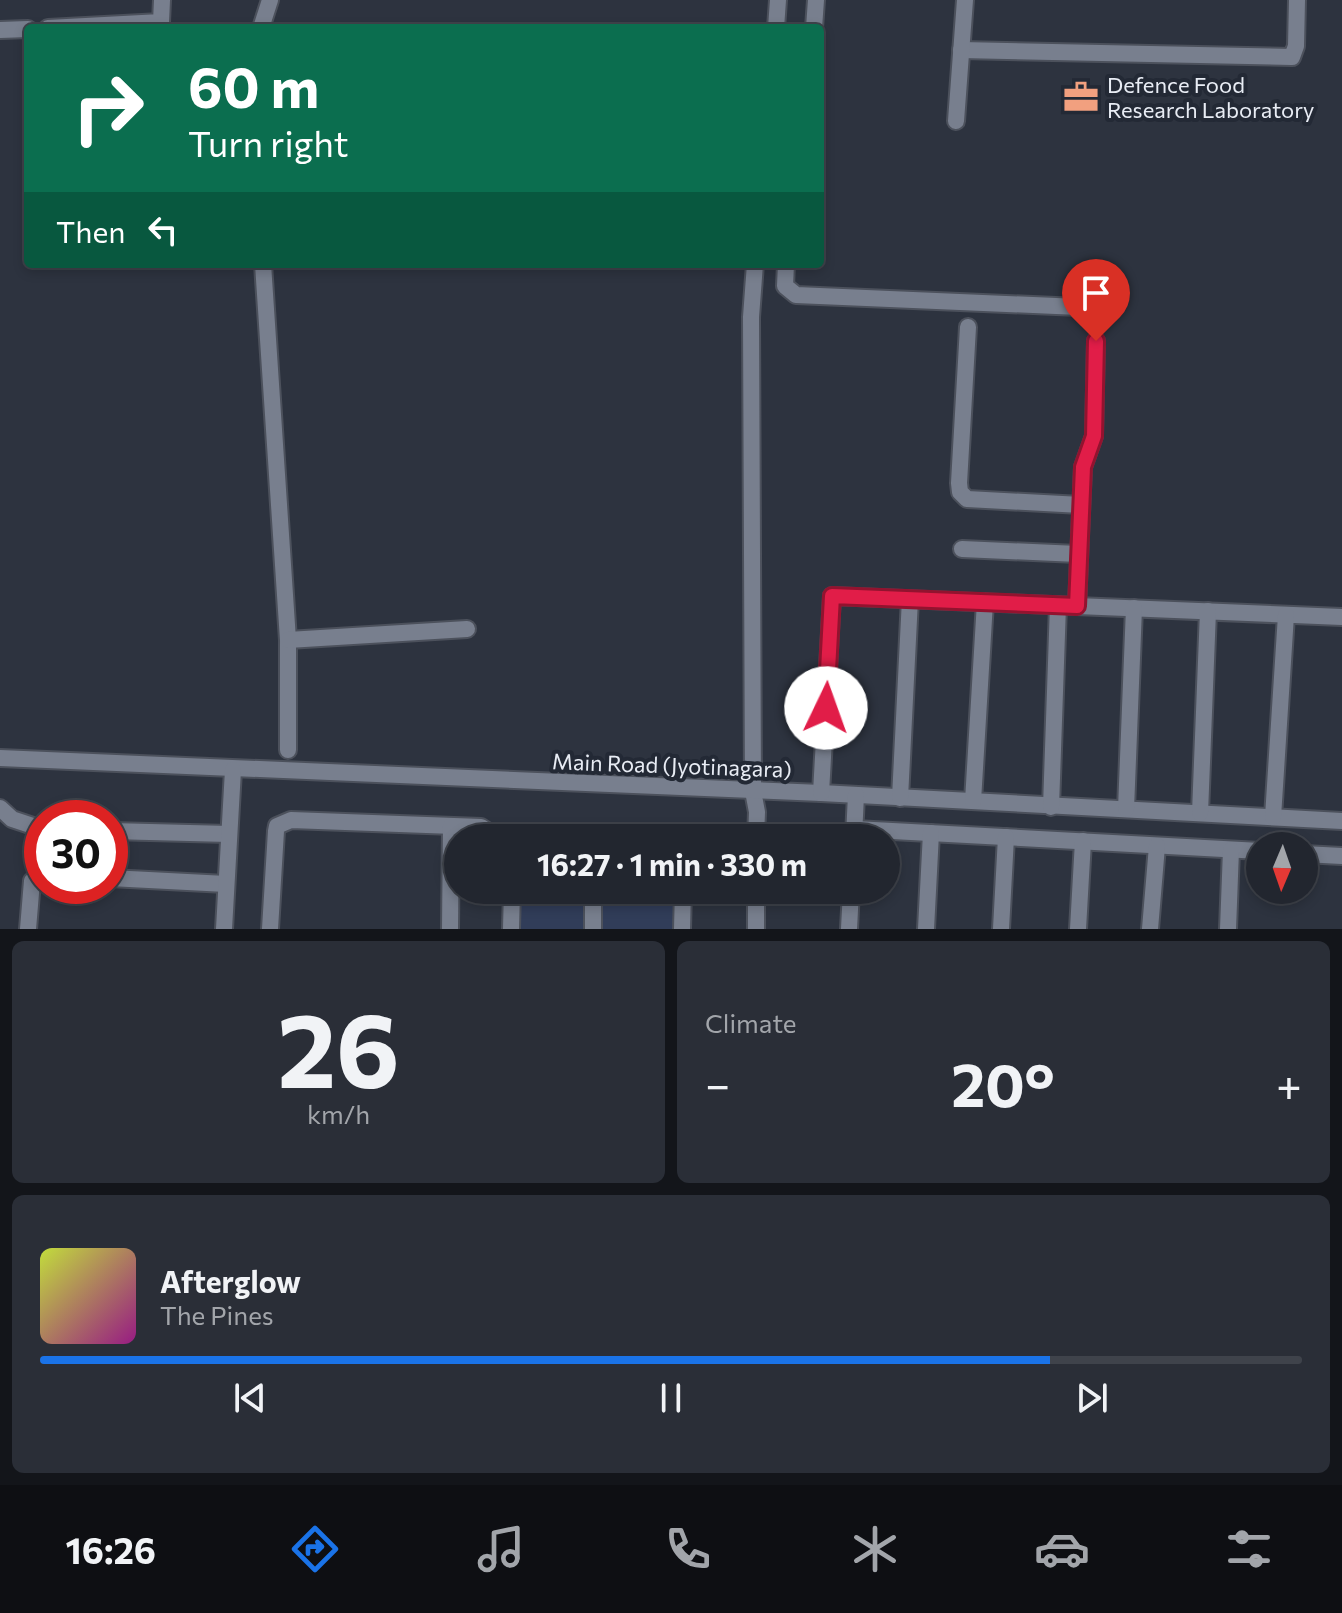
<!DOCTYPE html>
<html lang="en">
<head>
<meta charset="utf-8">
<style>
	:root { --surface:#22262f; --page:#2a2e37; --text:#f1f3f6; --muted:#a2a5aa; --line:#3f434b; --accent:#1a73e8 }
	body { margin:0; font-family:Commissioner,sans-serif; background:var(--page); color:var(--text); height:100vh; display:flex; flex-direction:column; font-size:30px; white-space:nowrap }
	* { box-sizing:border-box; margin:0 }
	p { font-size:26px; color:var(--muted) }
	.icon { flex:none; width:44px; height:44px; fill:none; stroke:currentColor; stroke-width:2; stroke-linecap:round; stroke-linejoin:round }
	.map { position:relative; height:929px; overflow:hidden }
	.details { display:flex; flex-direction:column; gap:12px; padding:12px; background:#13151a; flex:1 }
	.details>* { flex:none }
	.banner { position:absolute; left:24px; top:24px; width:800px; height:244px; border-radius:8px; box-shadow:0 4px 12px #0003,0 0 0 2px var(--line); background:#0b6e4f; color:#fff; overflow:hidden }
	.needle { width:52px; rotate:182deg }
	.fabs { position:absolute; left:1246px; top:832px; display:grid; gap:16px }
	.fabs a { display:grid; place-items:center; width:72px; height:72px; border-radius:50%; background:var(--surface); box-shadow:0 4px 12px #0003,0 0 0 2px var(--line); font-size:40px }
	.speed { position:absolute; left:24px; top:800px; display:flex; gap:16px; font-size:40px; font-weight:700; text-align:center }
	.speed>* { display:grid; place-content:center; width:104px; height:104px; border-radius:50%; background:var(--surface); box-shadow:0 4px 12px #0003,0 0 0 2px var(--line); line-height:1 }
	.speed .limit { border:12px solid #d22; background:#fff; color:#111 }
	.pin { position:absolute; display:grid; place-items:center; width:68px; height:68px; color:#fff; margin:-82px -34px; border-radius:50% 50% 50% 0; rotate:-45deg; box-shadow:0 0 8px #0007 }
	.pin .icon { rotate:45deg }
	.me { position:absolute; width:88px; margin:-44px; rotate:3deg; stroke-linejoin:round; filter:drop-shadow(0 0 6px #0008) }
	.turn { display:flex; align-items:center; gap:28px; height:168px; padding:0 32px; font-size:36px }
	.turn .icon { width:104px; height:104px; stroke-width:2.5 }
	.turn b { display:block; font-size:56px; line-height:68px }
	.then { display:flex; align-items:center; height:76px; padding:0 32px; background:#0003; gap:16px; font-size:30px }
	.big { font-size:60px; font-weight:700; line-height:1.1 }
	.details .card { flex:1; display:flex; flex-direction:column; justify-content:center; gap:12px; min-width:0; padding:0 28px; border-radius:12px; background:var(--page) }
	.details .dial { align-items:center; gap:0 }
	.dial b { font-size:104px; line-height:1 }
	.song { display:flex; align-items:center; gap:24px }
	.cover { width:96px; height:96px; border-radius:12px; background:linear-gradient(135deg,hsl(70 70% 55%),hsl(310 70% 35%)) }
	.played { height:8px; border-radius:4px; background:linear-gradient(90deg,var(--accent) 80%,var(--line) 80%) }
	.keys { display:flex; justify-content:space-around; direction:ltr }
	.heat { display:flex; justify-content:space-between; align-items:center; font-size:44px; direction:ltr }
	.details .tiles { flex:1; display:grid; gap:12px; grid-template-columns:1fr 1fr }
	.card:last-child { grid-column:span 2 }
	.trip { position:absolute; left:444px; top:824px; width:456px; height:80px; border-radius:40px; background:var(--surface); box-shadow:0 4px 12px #0003,0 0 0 2px var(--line); font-weight:700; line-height:80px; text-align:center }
	.dock { display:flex; height:128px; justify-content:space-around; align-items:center; background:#0e0f13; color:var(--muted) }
	.dock .icon { width:56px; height:56px }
	.dock .selected { color:var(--accent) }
	.dock b { font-size:36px; color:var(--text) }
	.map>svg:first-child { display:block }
</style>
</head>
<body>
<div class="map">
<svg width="1342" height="929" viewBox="0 0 1342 929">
	<rect width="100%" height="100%" fill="#2d333f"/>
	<g fill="#313d59">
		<polygon points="520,891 586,891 585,929 519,929"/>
		<rect x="600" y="893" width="76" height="36"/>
	</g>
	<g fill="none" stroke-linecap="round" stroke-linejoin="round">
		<g stroke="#4c515c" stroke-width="20">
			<g id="minor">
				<polyline points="48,28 161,22 162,0"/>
				<polyline points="261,28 270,0"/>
				<polyline points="776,28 778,0"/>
				<polyline points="814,28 816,0"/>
				<polyline points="0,30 28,29"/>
				<polyline points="961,50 1292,57 1296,46 1297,0"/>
				<polyline points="956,121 965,0"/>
				<polyline points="263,264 288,640 288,750"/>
				<polyline points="755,264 751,317 753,791 757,812 756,838"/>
				<polyline points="786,264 785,286 796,295 1102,308"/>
				<polyline points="968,327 959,483 960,492 967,499 1081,505"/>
				<polyline points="962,549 1078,554"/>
				<polyline points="1077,606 1083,467 1094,436 1096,341"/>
				<polyline points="288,640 467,629"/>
				<polyline points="0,758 821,793 1342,821"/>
				<polyline points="821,793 832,596 1342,617"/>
				<polyline points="900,798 910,599"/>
				<polyline points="973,801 985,602"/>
				<polyline points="1051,807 1058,605"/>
				<polyline points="0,808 12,819 42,829"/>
				<polyline points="1126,809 1134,608"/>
				<polyline points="1200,813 1208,611"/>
				<polyline points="1273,817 1286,615"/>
				<polyline points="855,829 1260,851"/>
				<polyline points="110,831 229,834"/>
				<polyline points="854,836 856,795"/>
				<polyline points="1304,854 1342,856"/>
				<polyline points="110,878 226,884"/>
				<polyline points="28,929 32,881 42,875"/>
				<polyline points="224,929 233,770"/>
				<polyline points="270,929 276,831 277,826 291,820 481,827 490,833 490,838"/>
				<polyline points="450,929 451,826"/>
				<polyline points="511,929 512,890"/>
				<polyline points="593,929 593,890"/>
				<polyline points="682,929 683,890"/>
				<polyline points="756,929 756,890"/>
				<polyline points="849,929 851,890"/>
				<polyline points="926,929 931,833"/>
				<polyline points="1001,929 1006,837"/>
				<polyline points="1078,929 1083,841"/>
				<polyline points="1150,929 1157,846"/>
				<polyline points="1228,929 1231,850"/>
			</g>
		</g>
		<use href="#minor" stroke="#787f8e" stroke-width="16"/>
	</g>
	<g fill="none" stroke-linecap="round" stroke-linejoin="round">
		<g stroke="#92132f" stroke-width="20">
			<polyline id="route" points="826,708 832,596 1077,606 1083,467 1094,436 1096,341"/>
		</g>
		<use href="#route" stroke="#e11d48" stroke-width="14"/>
	</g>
	<defs>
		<g id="office-bare" transform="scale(2.76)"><path d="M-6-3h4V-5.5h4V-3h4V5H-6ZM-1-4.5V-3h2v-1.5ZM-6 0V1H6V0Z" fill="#f2a07f" stroke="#232935" stroke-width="2.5" paint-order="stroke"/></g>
	</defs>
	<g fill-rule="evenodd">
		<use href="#office-bare" x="1081" y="97"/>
	</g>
	<g text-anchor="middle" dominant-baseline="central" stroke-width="8" stroke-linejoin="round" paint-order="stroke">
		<g font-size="22" fill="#e8ecf4" stroke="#232935" text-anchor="start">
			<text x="1107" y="84">Defence Food<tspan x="1107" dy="25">Research Laboratory</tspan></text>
		</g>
		<g font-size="22" fill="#e8ecf4" stroke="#232935">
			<text transform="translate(672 765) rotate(2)">Main Road (Jyotinagara)</text>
		</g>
	</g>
</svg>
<div class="fabs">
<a><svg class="needle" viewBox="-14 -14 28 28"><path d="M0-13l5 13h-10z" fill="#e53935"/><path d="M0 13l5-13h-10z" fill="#a2a5aa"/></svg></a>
</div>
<div class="speed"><div class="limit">30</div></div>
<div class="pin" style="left:1096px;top:341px;background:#d93025"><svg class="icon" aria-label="arrive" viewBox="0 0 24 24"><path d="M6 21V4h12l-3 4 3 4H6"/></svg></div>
<svg class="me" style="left:826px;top:708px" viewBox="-20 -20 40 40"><circle r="19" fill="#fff"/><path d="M0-13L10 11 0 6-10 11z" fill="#e11d48"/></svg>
<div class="trip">16:27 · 1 min · 330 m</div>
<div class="banner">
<div class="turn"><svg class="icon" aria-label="right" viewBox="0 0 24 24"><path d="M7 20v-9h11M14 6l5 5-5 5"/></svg><div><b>60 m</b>Turn right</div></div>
<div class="then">Then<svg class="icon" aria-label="left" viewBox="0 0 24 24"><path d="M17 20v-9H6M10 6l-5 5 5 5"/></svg></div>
</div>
</div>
<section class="details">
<div class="tiles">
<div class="card dial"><b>26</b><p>km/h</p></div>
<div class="card"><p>Climate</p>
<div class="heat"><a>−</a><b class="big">20°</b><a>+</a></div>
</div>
<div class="card">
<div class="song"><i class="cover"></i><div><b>Afterglow</b><p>The Pines</p></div></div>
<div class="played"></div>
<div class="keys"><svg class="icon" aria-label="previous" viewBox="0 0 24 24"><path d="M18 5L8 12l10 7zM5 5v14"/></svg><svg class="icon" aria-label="pause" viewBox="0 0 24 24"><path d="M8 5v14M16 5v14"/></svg><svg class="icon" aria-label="next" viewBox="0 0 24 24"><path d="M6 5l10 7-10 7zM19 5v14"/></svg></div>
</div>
</div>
</section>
<nav class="dock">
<b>16:26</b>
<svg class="icon selected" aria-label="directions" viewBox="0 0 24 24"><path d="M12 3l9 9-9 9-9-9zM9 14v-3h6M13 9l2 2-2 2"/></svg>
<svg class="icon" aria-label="music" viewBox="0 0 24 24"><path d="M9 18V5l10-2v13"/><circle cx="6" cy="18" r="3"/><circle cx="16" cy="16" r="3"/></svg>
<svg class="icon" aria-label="phone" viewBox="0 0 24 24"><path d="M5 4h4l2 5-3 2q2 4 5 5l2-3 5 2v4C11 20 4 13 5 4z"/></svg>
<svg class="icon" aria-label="climate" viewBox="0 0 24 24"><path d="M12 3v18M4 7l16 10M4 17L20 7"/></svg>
<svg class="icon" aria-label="car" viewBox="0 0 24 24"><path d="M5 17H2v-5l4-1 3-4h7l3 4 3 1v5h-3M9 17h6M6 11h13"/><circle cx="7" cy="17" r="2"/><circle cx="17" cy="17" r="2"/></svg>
<svg class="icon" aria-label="filters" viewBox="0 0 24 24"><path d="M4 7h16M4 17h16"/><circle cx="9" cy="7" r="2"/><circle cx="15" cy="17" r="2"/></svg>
</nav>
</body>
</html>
